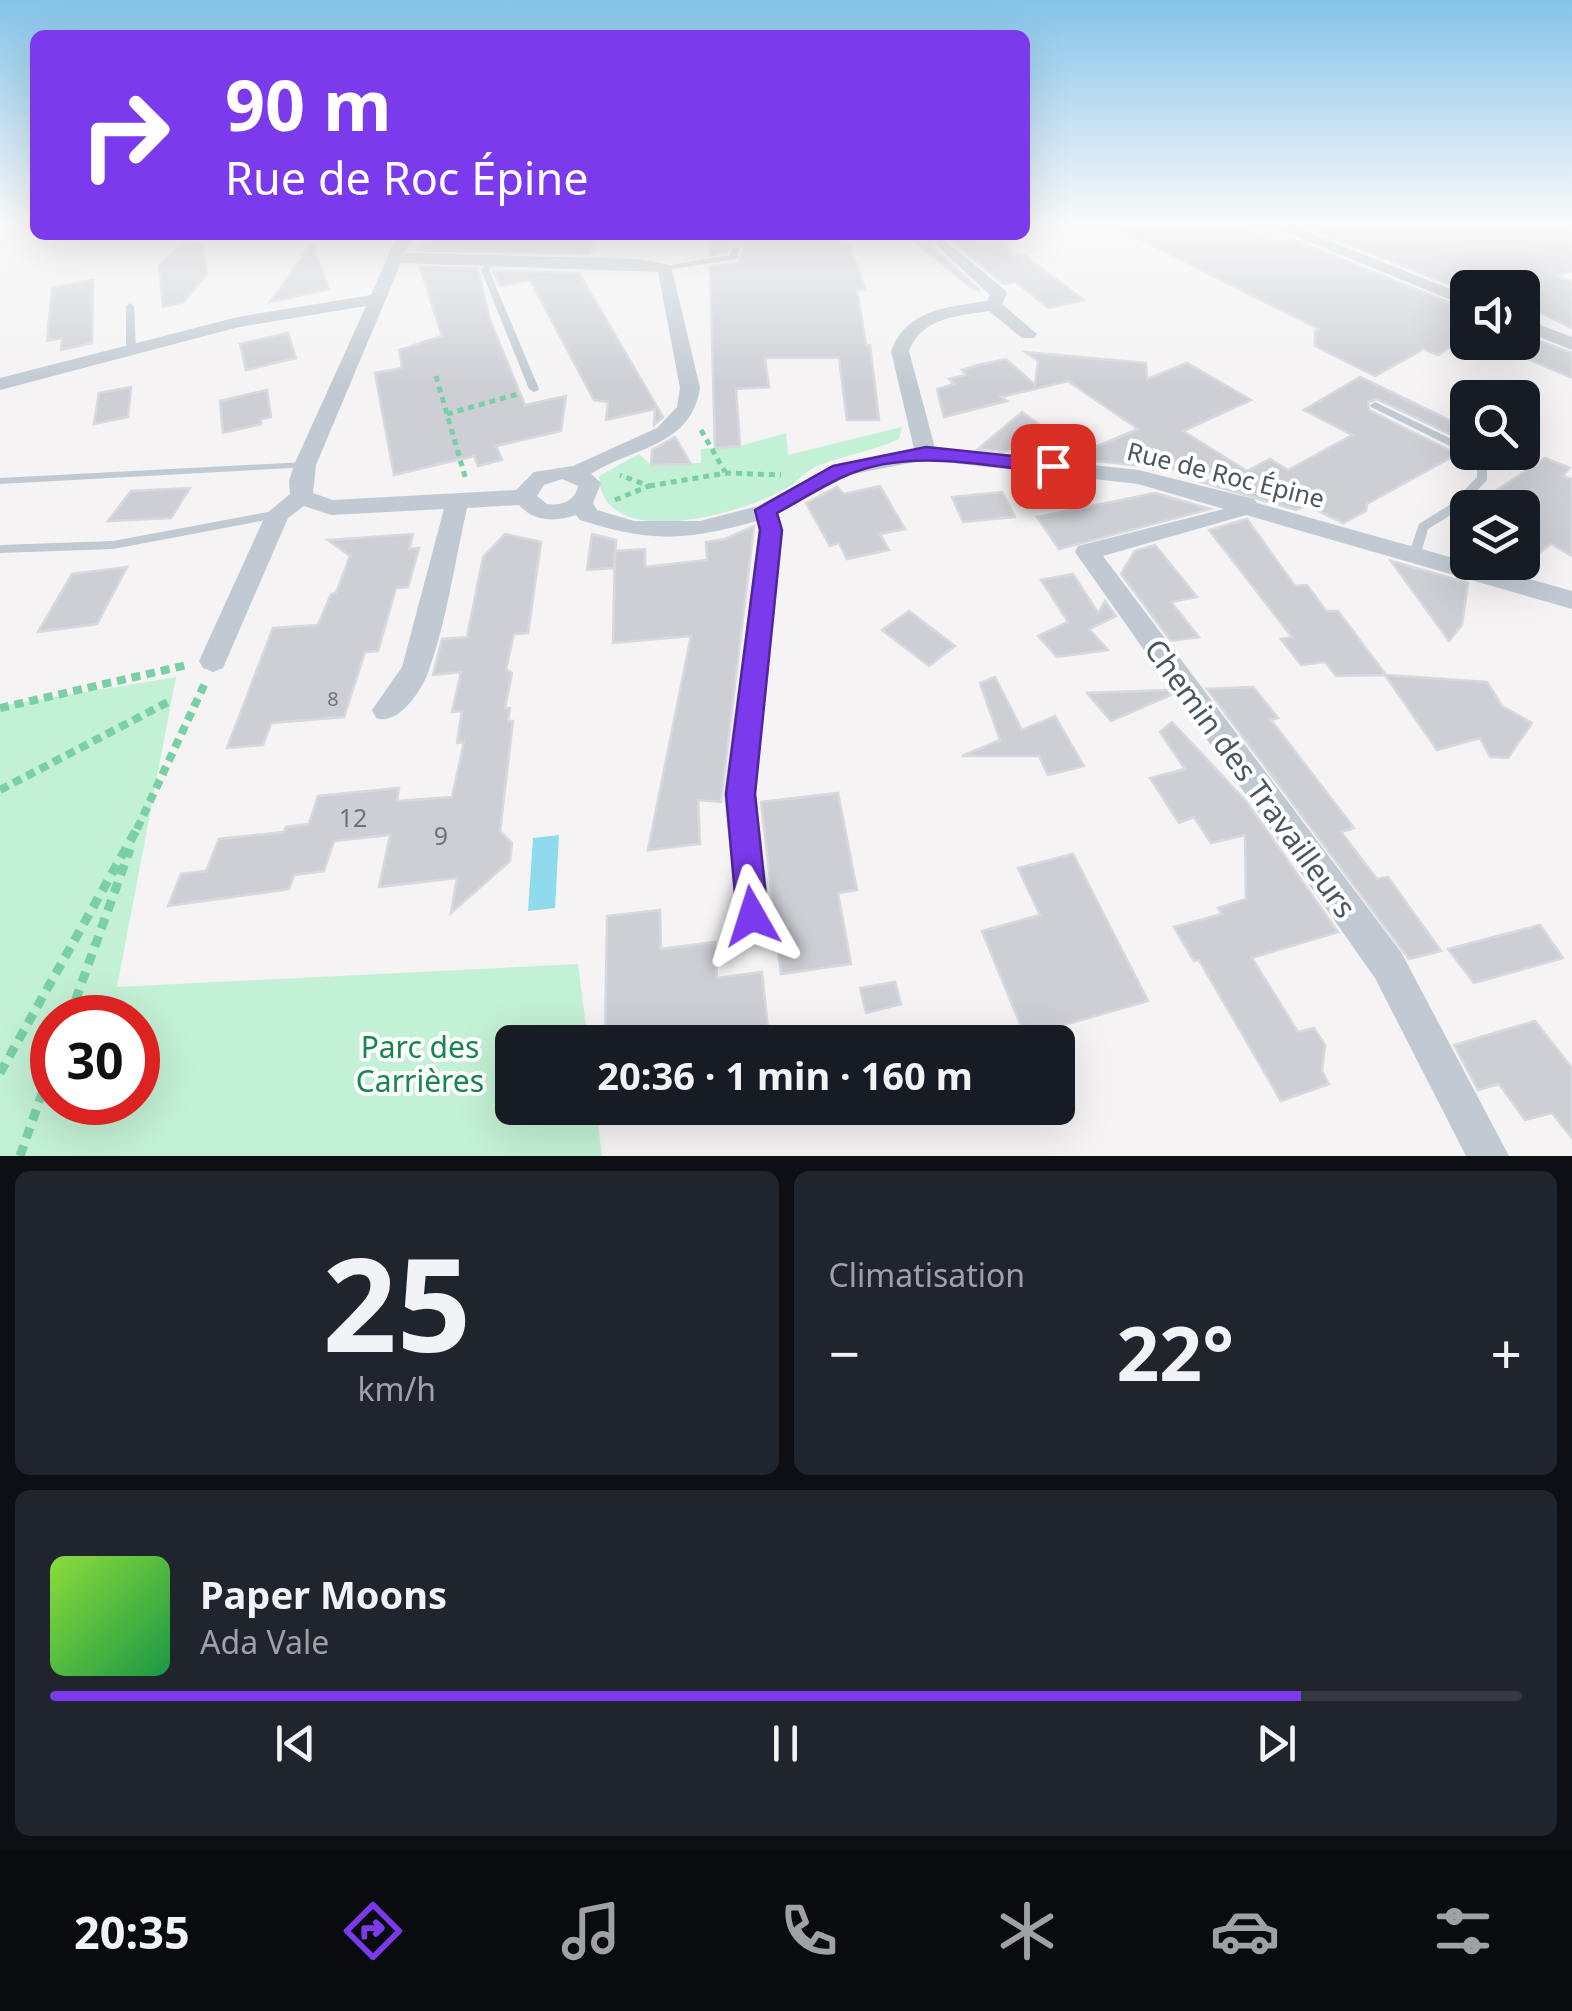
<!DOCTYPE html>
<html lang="fr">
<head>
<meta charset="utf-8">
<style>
	:root { --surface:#171b24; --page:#20242c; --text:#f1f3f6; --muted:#9ea1a6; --line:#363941; --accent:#7c3aed }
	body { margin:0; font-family:"Noto Sans",sans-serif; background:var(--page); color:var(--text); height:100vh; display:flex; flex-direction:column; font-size:38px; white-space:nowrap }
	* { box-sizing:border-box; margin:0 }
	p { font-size:32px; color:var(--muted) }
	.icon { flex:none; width:55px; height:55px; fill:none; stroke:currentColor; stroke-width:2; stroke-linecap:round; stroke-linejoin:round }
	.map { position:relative; height:1156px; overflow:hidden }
	.details { display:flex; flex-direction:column; gap:15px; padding:15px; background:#0d0f14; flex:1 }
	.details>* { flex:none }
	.banner { position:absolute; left:30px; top:30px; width:1000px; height:210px; border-radius:15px; box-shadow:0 10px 40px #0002; background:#7c3aed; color:#fff; overflow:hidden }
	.tools { position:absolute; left:1450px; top:270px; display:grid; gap:20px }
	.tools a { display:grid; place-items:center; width:90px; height:90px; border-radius:15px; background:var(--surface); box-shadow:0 10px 40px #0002; font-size:50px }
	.speed { position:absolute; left:30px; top:995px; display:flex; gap:20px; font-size:50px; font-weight:700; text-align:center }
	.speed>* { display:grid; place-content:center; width:130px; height:130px; border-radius:50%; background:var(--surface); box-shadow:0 10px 40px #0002; line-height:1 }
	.speed .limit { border:15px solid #d22; background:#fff; color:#111 }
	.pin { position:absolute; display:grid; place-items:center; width:85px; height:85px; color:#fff; margin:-42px; border-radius:20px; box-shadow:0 5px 15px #0006 }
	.me { position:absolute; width:110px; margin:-55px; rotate:354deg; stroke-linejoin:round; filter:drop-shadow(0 0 8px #0008) }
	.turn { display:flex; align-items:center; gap:35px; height:210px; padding:0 30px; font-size:45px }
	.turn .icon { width:130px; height:130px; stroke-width:2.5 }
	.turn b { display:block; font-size:70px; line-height:85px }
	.big { font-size:75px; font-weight:700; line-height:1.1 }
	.details .tile { flex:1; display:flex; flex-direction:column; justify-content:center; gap:15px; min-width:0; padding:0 35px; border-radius:15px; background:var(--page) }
	.details .dial { align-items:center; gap:0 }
	.dial b { font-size:130px; line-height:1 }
	.song { display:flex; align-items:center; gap:30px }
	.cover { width:120px; height:120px; border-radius:15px; background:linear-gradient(135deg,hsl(90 70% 55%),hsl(140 70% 35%)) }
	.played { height:10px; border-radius:5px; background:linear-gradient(90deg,var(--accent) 85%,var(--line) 85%) }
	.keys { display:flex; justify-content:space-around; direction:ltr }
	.heat { display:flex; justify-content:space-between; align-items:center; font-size:55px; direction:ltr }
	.details .tiles { flex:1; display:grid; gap:15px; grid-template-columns:1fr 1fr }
	.tile:last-child { grid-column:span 2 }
	.trip { position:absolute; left:495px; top:1025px; width:580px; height:100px; border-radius:15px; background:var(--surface); box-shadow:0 10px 40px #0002; font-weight:700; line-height:100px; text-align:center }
	.menu { display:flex; height:160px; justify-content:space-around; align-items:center; background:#090b0e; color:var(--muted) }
	.menu .icon { width:70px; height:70px }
	.menu .on { color:var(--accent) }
	.menu b { font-size:45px; color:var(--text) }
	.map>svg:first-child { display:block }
</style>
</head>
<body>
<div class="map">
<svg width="1572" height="1156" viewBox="0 0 1572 1156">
	<rect width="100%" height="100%" fill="#f5f3f3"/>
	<g fill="#c3f1d5" fill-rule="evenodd">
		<path d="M902 427 899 439C873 451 844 455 817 466 806 471 802 477 793 484 753 512 601 556 599 476L639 454 651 465 701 463V449L740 446 786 433 788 455Z"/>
		<path d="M176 677 117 987 578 964 588 1042H512V1108H596L602 1156H0V706ZM52 1018H138V1102H52Z"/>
	</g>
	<polygon fill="#90daee" points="559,835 555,908 528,911 533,838"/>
	<g fill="#cdcfd5" stroke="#d7d9de" stroke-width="2.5">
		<polygon points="1109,224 1233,224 1276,243 1292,239 1468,310 1468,336 1438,355 1424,349 1375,376 1315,346 1315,331 1319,329"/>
		<polygon points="1363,224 1549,224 1572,233 1572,271 1556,275 1572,282 1572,328 1522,304 1522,288 1488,288 1468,277 1468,292 1318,232"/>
		<polygon points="429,235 600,235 590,254 417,250"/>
		<polygon points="709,235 845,235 866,290 857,290 866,345 870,345 879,420 847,420 839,358 765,358 769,387 736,389 740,446 715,448 710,267 738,263 744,248 731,242 727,252 710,255"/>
		<polygon points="906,235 937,235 930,245 978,289 974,290"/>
		<polygon points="944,235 1008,235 1010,257 1024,255 1084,300 1048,308 1016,282 1004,284"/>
		<polygon points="201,243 207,274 184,302 163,307 159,266 181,244"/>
		<polygon points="312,244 329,289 270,302"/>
		<polygon points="420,267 478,269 490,320 525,405 566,396 561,431 496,446 502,460 478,466 474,456 394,475 375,373 402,368 399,350 442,336"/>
		<polygon points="493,271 579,273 663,417 654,425 655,409 606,420 608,402 594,400 530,280 500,286"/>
		<polygon points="93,280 92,343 61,350 62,338 47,341 52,288"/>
		<polygon points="288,333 296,358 246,370 240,344"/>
		<polygon points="1488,342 1543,342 1572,353 1572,378"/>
		<polygon points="1025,352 1146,363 1147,379 1187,363 1251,400 1183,431 1247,471 1270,459 1288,470 1352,435 1304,410 1360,377 1468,429 1468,443 1377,399 1368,402 1369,410 1457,454 1367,504 1366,511 1343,523 1306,505 1296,510 1202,482 1218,478 1221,483 1235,476 1069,458 1138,429 1068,381 1001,397 1007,401 944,417 937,389 954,384 949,379 966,375 962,370 978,365 1006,359 1035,385 1038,361"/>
		<polygon points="131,387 128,417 94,424 99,393"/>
		<polygon points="267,390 271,417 261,419 261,424 223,433 220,401"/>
		<polygon points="1022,412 1050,432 1003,452 978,449"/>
		<polygon points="675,437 691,464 651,465 652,450"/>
		<polygon points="1545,458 1570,468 1563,476 1572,479 1572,556 1551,544 1538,554 1522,545 1522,508 1470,508"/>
		<polygon points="880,486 905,529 880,534 889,550 847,559 839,543 830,546 806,503 837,487 844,494"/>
		<polygon points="190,488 171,518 108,521 131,491"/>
		<polygon points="1002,492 1015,517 963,522 952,497"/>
		<polygon points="1155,493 1210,509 1059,549 1037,517"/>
		<polygon points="1247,519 1295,586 1307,585 1326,611 1338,611 1386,675 1487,682 1502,706 1532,723 1508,758 1490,757 1480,738 1437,750 1385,675 1336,676 1325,662 1301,665 1281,639 1292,637 1209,530"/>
		<polygon points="754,526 721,802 698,800 700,844 648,850 691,636 613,643 615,551 645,549 645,567 707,560 706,542 725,539"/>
		<polygon points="413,534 409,549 419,548 408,587 396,588 378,651 365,652 344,717 271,723 263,745 227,748 273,628 318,625 331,594 336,593 350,556 328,540"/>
		<polygon points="505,534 541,542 528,633 514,634 506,669 512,673 505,708 510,708 508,721 513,721 500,831 512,843 510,861 451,913 457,878 379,887 390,835 334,841 324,871 294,875 289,889 168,906 181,874 206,871 219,839 284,832 286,827 309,824 318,796 399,788 397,801 452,797 464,742 457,743 462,711 452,712 461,672 433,675 442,639 467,637 483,557"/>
		<polygon points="592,534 616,540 614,568 587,570"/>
		<polygon points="1155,545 1197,597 1171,602 1199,637 1171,641 1121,574 1135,551"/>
		<polygon points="1391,561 1468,583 1462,625 1449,641"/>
		<polygon points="127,567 97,624 38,632 72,574"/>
		<polygon points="1073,574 1098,613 1105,601 1116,616 1089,629 1108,650 1057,657 1038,636 1068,622 1041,580"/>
		<polygon points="909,611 955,646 929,666 882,630"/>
		<polygon points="995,677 1022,730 1055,716 1084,766 1048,775 1039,756 962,756 1000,740 980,683"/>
		<polygon points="1253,687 1278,718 1271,720 1354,828 1341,832 1377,879 1388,877 1441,951 1409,959 1207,689"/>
		<polygon points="1168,690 1171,695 1111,721 1087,693"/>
		<polygon points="1172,722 1246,801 1338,932 1252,958 1298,1032 1314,1028 1325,1045 1322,1071 1329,1084 1281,1101 1199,960 1194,961 1174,927 1222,914 1218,908 1246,899 1245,835 1211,843 1194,817 1179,823 1150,778 1185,769 1160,732"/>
		<polygon points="838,793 857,890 838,893 851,964 781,974 761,802"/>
		<polygon points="1073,854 1148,1001 1025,1036 982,931 1040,915 1018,868"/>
		<polygon points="660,910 661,949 715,942 717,978 762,972 768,1029 685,1041 684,1036 605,1042 607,916"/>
		<polygon points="1540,925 1563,958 1474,983 1448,949"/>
		<polygon points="895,982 901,1004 866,1013 860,988"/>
		<polygon points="1535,1021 1572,1068 1572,1138 1552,1113 1525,1120 1499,1084 1478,1090 1454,1045"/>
	</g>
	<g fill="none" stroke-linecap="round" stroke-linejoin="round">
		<g stroke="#7ad0a6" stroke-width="5" stroke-dasharray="6 5" stroke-linecap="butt">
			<polyline points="436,376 466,480"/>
			<polyline points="447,414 518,394"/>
			<polyline points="701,430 725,472"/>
			<polyline points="649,486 726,473 781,475"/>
			<polyline points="615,500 649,486 620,475"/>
		</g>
		<g stroke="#7ad0a6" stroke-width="8" stroke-dasharray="9 6" stroke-linecap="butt">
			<polyline points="0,708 187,665"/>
			<polyline points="0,790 170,701"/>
			<polyline points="137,829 206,681"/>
		</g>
		<g stroke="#7ad0a6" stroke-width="9" stroke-dasharray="11 8" stroke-linecap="butt">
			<polyline points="69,1018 130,849"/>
			<polyline points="0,1073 138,827"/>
			<polyline points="20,1156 52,1065"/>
		</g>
		<g fill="#c1cad2" fill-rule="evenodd">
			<polygon points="733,245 740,247 737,259 665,270 661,268 665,266 730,255"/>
			<polygon points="490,258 497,260 489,270 539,389 537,391 534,392 529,389 481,270"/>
			<polygon points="130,303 134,306 136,350 131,353 126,350 126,306"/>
			<polygon points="1375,402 1468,447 1468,452 1476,452 1487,466 1487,480 1459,510 1428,529 1421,553 1415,557 1409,553 1419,524 1451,504 1477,477 1477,467 1466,454 1371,407 1370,405"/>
			<polygon points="305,462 309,463 310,465 309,467 0,484 0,478"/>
			<polygon points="278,510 284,514 282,517 113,549 0,553 0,545 113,541"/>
		</g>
		<g fill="#c1cad2" fill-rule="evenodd">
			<polygon points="1266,224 1287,224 1468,296 1468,307"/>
			<path d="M397 235H413L405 253 637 259 671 265 700 388C691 447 633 447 591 474L601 483 593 503 597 510 634 521H700L758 506 833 465 914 449 891 351C907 309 947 307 987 301L990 295 936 245 933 242 941 237 1005 290 1007 294 1002 304 1037 334 1034 338H1022L989 311C958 316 922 317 909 351L935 448 1139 470 1254 499 1257 503 1572 591V609L1246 515 1103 556 1401 952 1509 1156H1466L1375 978 1075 552 1078 546 1224 509 1138 484 926 460 848 475 778 514 783 529 756 794 770 915 765 927 753 932 741 927 736 915 724 794 759 529 757 521C684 541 653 543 580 520L576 515C556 522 534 522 519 505L467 508C455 561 447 619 429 670 422 691 398 726 376 718L372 710 402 667 444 509 331 515 304 506 288 518 223 668 213 672 203 668 199 661 266 514 290 494 289 481 294 465 366 306 239 327 0 390V378L238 317 371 295ZM401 263 658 272 680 388 677 407 657 428 573 466 534 472 516 490 333 500 313 493 316 465ZM562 479 578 486C575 501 562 506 547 504L537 496 544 485Z"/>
			<polygon points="1522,318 1572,337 1572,350 1522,330"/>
		</g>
	</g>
	<linearGradient id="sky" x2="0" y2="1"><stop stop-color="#85c3ea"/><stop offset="0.58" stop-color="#fafafa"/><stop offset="1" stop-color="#fafafa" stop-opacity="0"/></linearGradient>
	<rect width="1572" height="386" fill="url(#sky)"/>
	<path fill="#7c3aed" stroke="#51269a" stroke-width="2.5" d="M926 447 1053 460 1063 466 1053 473C986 466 909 447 845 476 822 486 799 501 777 513L782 530 755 794 768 916 764 926 752 931 741 926 737 916 726 794 760 530 755 510 833 466Z"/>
	<g text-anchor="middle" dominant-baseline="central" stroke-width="8" stroke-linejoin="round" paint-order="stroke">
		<g font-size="20" fill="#6b747e">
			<text x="333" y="698">8</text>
		</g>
		<g font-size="25" fill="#4a5661" stroke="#fff">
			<text transform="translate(1226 474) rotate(14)">Rue de Roc Épine</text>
		</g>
		<g font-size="25" fill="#6b747e">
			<text x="353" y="817">12</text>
			<text x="441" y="835">9</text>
		</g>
		<g font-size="30" fill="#4a5661" stroke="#fff">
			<text transform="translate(1251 778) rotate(54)">Chemin des Travailleurs</text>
		</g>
		<g font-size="30" fill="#17864f" stroke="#fff">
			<text x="420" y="1046">Parc des<tspan x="420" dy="34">Carrières</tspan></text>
		</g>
	</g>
</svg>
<div class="tools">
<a><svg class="icon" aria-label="sound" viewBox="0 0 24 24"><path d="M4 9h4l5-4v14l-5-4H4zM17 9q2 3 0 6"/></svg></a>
<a><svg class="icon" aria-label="search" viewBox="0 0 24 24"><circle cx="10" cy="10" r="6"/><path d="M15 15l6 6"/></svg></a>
<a><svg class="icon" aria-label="layers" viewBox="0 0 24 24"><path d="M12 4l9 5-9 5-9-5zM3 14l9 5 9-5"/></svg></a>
</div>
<div class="speed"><div class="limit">30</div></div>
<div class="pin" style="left:1053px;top:466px;background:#d93025"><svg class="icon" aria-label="arrive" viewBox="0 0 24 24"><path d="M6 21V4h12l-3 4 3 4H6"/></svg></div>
<svg class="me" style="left:752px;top:916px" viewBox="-20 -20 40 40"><path d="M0-17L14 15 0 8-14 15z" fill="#7c3aed" stroke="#fff" stroke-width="4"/></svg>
<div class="trip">20:36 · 1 min · 160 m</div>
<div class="banner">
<div class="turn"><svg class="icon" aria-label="right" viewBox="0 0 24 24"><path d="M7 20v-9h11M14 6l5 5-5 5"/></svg><div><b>90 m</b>Rue de Roc Épine</div></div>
</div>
</div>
<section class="details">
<div class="tiles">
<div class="tile dial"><b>25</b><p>km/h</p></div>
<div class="tile"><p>Climatisation</p>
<div class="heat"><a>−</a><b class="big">22°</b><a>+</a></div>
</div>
<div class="tile">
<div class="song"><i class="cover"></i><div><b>Paper Moons</b><p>Ada Vale</p></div></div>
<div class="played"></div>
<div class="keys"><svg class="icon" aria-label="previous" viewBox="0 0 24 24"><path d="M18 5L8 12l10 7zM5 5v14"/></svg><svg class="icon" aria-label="pause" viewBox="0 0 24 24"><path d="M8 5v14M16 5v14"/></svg><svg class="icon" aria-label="next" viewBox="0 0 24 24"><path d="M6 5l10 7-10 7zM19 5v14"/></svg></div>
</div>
</div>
</section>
<nav class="menu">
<b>20:35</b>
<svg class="icon on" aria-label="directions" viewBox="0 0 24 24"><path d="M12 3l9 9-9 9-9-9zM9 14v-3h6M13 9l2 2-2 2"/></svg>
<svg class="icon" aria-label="music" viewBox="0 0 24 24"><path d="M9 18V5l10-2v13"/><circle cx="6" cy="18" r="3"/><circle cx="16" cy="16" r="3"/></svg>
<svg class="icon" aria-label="phone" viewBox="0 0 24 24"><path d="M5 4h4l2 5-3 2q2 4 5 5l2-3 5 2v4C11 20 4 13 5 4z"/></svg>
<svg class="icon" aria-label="climate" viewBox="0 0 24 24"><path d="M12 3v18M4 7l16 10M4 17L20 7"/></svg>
<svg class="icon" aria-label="car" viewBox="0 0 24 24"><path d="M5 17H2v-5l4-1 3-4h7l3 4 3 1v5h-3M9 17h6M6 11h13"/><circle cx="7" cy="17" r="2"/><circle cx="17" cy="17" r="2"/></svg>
<svg class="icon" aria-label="filters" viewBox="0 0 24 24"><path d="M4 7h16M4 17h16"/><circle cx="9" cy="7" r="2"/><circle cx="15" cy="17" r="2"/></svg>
</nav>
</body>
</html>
